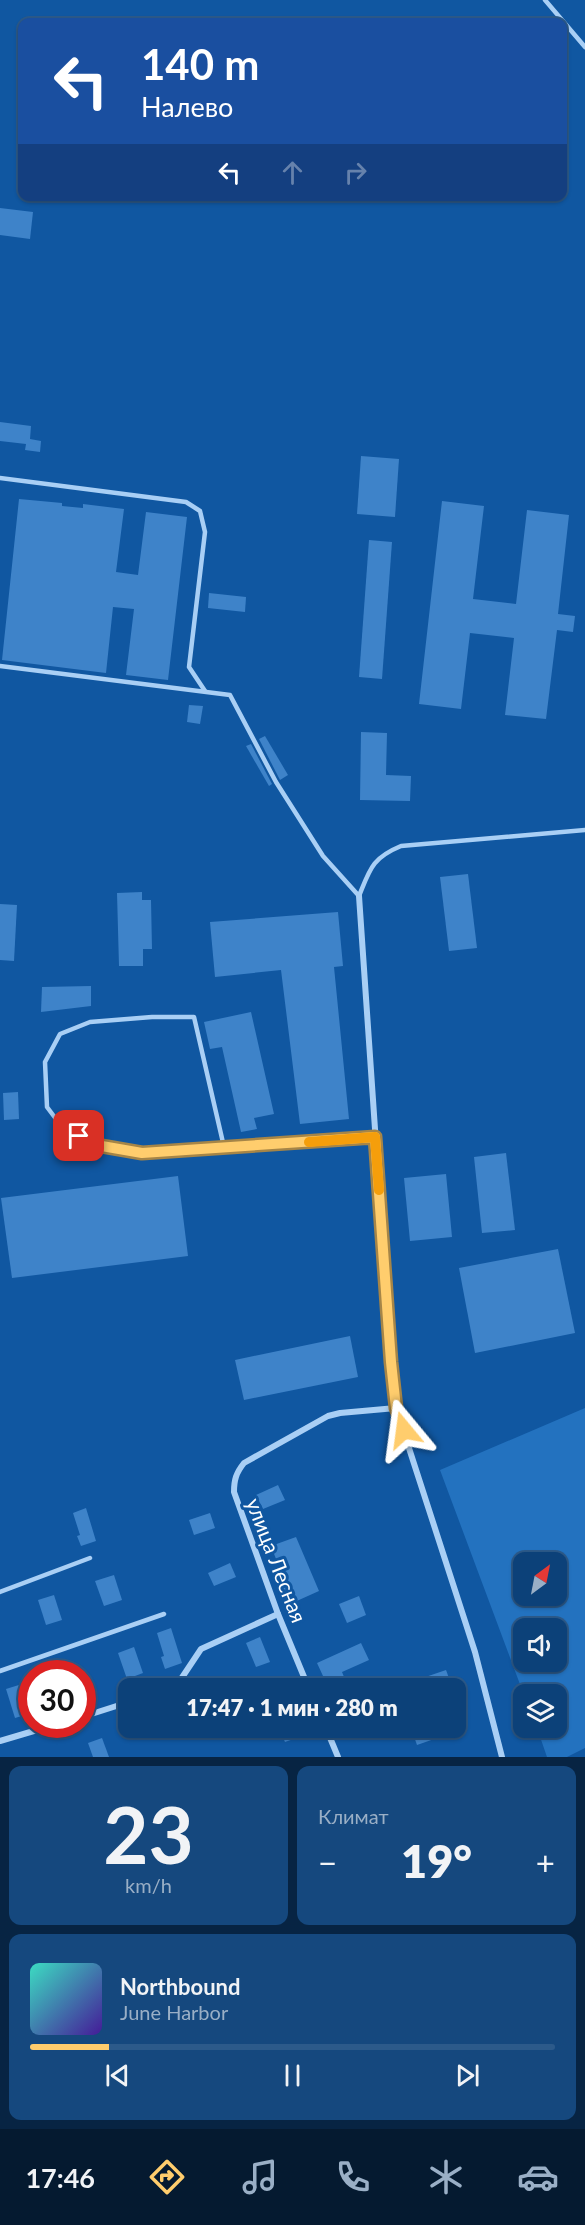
<!DOCTYPE html>
<html lang="ru">
<head>
<meta charset="utf-8">
<style>
	:root { --surface:#0c4179; --page:#15487e; --text:#f1f3f6; --muted:#9aafc6; --line:#2c5a8a; --accent:#ffcd6d }
	body { margin:0; font-family:Lato,sans-serif; background:var(--page); color:var(--text); height:100vh; display:flex; flex-direction:column; font-size:22px; white-space:nowrap }
	* { box-sizing:border-box; margin:0 }
	p { font-size:20px; color:var(--muted) }
	.icon { flex:none; width:33px; height:33px; fill:none; stroke:currentColor; stroke-width:2; stroke-linecap:round; stroke-linejoin:round }
	.map { position:relative; height:1757px; overflow:hidden }
	.details { display:flex; flex-direction:column; gap:9px; padding:9px; background:#072443; flex:1 }
	.details>* { flex:none }
	.hud { position:absolute; left:18px; top:18px; width:549px; height:183px; border-radius:12px; box-shadow:0 2px 4px #0004,0 0 0 2px var(--line); background:#1a4fa0; color:#fff; overflow:hidden }
	.needle { width:39px; rotate:32deg }
	.tools { position:absolute; left:513px; top:1552px; display:grid; gap:12px }
	.tools a { display:grid; place-items:center; width:54px; height:54px; border-radius:12px; background:var(--surface); box-shadow:0 2px 4px #0004,0 0 0 2px var(--line); font-size:30px }
	.speed { position:absolute; left:18px; top:1660px; display:flex; gap:12px; font-size:30px; font-weight:700; text-align:center }
	.speed>* { display:grid; place-content:center; width:78px; height:78px; border-radius:50%; background:var(--surface); box-shadow:0 2px 4px #0004,0 0 0 2px var(--line); line-height:1 }
	.speed .limit { border:9px solid #d22; background:#fff; color:#111 }
	.pin { position:absolute; display:grid; place-items:center; width:51px; height:51px; color:#fff; margin:-26px; border-radius:12px; box-shadow:0 3px 9px #0006 }
	.me { position:absolute; width:66px; margin:-33px; rotate:344deg; stroke-linejoin:round; filter:drop-shadow(0 0 4px #0008) }
	.turn { display:flex; align-items:center; gap:21px; height:126px; padding:0 24px; font-size:27px }
	.turn .icon { width:78px; height:78px; stroke-width:2.5 }
	.turn b { display:block; font-size:42px; line-height:51px }
	.lanes { display:flex; align-items:center; height:57px; padding:0 24px; background:#0003; justify-content:center; gap:30px; direction:ltr }
	.lanes .off { opacity:.35 }
	.big { font-size:45px; font-weight:800; line-height:1.1 }
	.details .tile { flex:1; display:flex; flex-direction:column; justify-content:center; gap:9px; min-width:0; padding:0 21px; border-radius:12px; background:var(--page) }
	.details .dial { align-items:center; gap:0 }
	.dial b { font-size:78px; line-height:1 }
	.song { display:flex; align-items:center; gap:18px }
	.cover { width:72px; height:72px; border-radius:9px; background:linear-gradient(135deg,hsl(170 70% 55%),hsl(260 70% 35%)) }
	.played { height:6px; border-radius:3px; background:linear-gradient(90deg,var(--accent) 15%,var(--line) 15%) }
	.keys { display:flex; justify-content:space-around; direction:ltr }
	.heat { display:flex; justify-content:space-between; align-items:center; font-size:33px; direction:ltr }
	.details .tiles { flex:1; display:grid; gap:9px; grid-template-columns:1fr 1fr }
	.tile:last-child { grid-column:span 2 }
	.trip { position:absolute; left:118px; top:1678px; width:348px; height:60px; border-radius:12px; background:var(--surface); box-shadow:0 2px 4px #0004,0 0 0 2px var(--line); font-weight:800; line-height:60px; text-align:center }
	.tab-bar { display:flex; height:96px; justify-content:space-around; align-items:center; background:#051a30; color:var(--muted) }
	.tab-bar .icon { width:42px; height:42px }
	.tab-bar .on { color:var(--accent) }
	.tab-bar b { font-size:27px; color:var(--text) }
	.map>svg:first-child { display:block }
</style>
</head>
<body>
<div class="map">
<svg width="585" height="1757" viewBox="0 0 585 1757">
	<rect width="100%" height="100%" fill="#1057a1"/>
	<path fill="#2372bf" fill-rule="evenodd" d="M585 1408V1748L567 1757H547L537 1728H556V1695H524L440 1470ZM524 1563H556V1596H524ZM524 1629H556V1662H524Z"/>
	<g fill="#3e83c9">
		<polygon points="0,208 33,212 30,239 0,235"/>
		<polygon points="0,422 31,426 30,439 41,441 40,452 25,450 26,444 0,441"/>
		<polygon points="361,456 399,459 395,517 357,514"/>
		<polygon points="19,499 62,503 62,506 83,508 83,504 124,509 116,572 138,575 146,512 187,517 168,680 126,675 134,609 113,607 106,673 2,660"/>
		<polygon points="442,501 484,506 473,599 516,604 527,510 569,515 558,614 575,616 573,632 557,630 546,719 505,715 514,638 470,633 461,709 419,704"/>
		<polygon points="369,540 392,542 382,679 359,677"/>
		<polygon points="209,593 246,597 245,612 208,608"/>
		<polygon points="189,705 203,706 200,724 187,722"/>
		<polygon points="361,732 387,733 386,775 411,776 410,801 360,800"/>
		<polygon points="265,736 288,775 280,780 259,739"/>
		<polygon points="251,744 272,784 269,786 246,746"/>
		<polygon points="468,874 477,948 449,951 440,877"/>
		<polygon points="142,892 142,900 151,900 152,949 143,949 143,966 119,966 117,893"/>
		<polygon points="0,904 17,905 14,961 0,960"/>
		<polygon points="338,912 343,966 334,967 349,1119 300,1124 281,970 215,977 210,922"/>
		<polygon points="91,986 91,1006 41,1012 42,987"/>
		<polygon points="251,1012 274,1114 254,1118 257,1129 241,1132 222,1047 210,1049 204,1022"/>
		<polygon points="18,1092 19,1119 4,1120 3,1093"/>
		<polygon points="506,1153 515,1230 482,1233 474,1157"/>
		<polygon points="446,1174 452,1237 410,1241 404,1178"/>
		<polygon points="178,1176 188,1256 12,1278 1,1198"/>
		<polygon points="558,1249 575,1333 475,1353 459,1268"/>
		<polygon points="350,1336 358,1377 244,1400 235,1360"/>
		<polygon points="278,1485 285,1500 263,1509 256,1495"/>
		<polygon points="86,1508 96,1541 81,1546 77,1536 80,1535 73,1513"/>
		<polygon points="210,1513 215,1528 194,1535 189,1520"/>
		<polygon points="296,1537 319,1591 290,1604 279,1579 283,1577 271,1546"/>
		<polygon points="230,1563 236,1577 214,1586 208,1573"/>
		<polygon points="114,1575 122,1600 104,1606 95,1581"/>
		<polygon points="54,1595 62,1620 46,1625 38,1600"/>
		<polygon points="359,1596 366,1615 347,1623 339,1604"/>
		<polygon points="171,1628 182,1663 165,1669 161,1657 164,1656 157,1633"/>
		<polygon points="260,1637 270,1662 256,1667 246,1643"/>
		<polygon points="361,1643 369,1660 342,1672 349,1689 329,1689 317,1663"/>
		<polygon points="134,1647 143,1673 127,1679 118,1653"/>
		<polygon points="446,1670 453,1689 397,1689 396,1687"/>
		<polygon points="22,1684 32,1713 15,1718 6,1689"/>
		<polygon points="279,1728 296,1728 299,1737 285,1742"/>
		<polygon points="411,1728 460,1728 460,1730 417,1745"/>
		<polygon points="102,1738 109,1757 93,1757 88,1743"/>
	</g>
	<g fill="none" stroke-linecap="round" stroke-linejoin="round">
		<g stroke="#a9cff5" stroke-width="4.5">
			<polyline points="545,0 585,47"/>
			<polyline points="0,478 186,502 200,511 205,532 189,667 205,691"/>
			<path d="M0 666 230 695 276 782 323 856 359 896C370 869 372 858 401 846L585 830"/>
			<polyline points="224,1147 194,1017 152,1017 90,1022 60,1034 45,1062 47,1107 62,1127 96,1145 142,1153 375,1137"/>
			<polyline points="0,1592 90,1558"/>
			<polyline points="0,1671 164,1614"/>
		</g>
		<g stroke="#a9cff5" stroke-width="6">
			<polyline points="359,896 391,1362 396,1408 475,1652 502,1757"/>
			<polyline points="166,1689 177,1685 201,1649 278,1614"/>
			<path d="M309 1689 278 1614 234 1492C234 1480 236 1473 244 1463L328 1416 340 1413 396 1408"/>
			<polyline points="82,1717 129,1702"/>
			<polyline points="326,1728 338,1757"/>
			<polyline points="0,1741 54,1725"/>
		</g>
	</g>
	<g fill="none" stroke-linecap="round" stroke-linejoin="round">
		<g stroke="#a68547" stroke-width="15">
			<polyline id="route" points="79,1136 96,1145 142,1153 375,1137 391,1362 396,1408 404,1430"/>
		</g>
		<use href="#route" stroke="#ffcd6d" stroke-width="10"/>
		<polyline stroke="#f59e0b" stroke-width="10" points="309,1142 375,1137 379,1190"/>
	</g>
	<g text-anchor="middle" dominant-baseline="central" stroke-width="6" stroke-linejoin="round" paint-order="stroke">
		<g font-size="21" fill="#fff" stroke="#1057a1">
			<text transform="translate(277 1560) rotate(69)">улица Лесная</text>
		</g>
	</g>
</svg>
<div class="tools">
<a><svg class="needle" viewBox="-14 -14 28 28"><path d="M0-13l5 13h-10z" fill="#e53935"/><path d="M0 13l5-13h-10z" fill="#9aafc6"/></svg></a>
<a><svg class="icon" aria-label="sound" viewBox="0 0 24 24"><path d="M4 9h4l5-4v14l-5-4H4zM17 9q2 3 0 6"/></svg></a>
<a><svg class="icon" aria-label="layers" viewBox="0 0 24 24"><path d="M12 4l9 5-9 5-9-5zM3 14l9 5 9-5"/></svg></a>
</div>
<div class="speed"><div class="limit">30</div></div>
<div class="pin" style="left:79px;top:1136px;background:#d93025"><svg class="icon" aria-label="arrive" viewBox="0 0 24 24"><path d="M6 21V4h12l-3 4 3 4H6"/></svg></div>
<svg class="me" style="left:404px;top:1430px" viewBox="-20 -20 40 40"><path d="M0-17L14 15 0 8-14 15z" fill="#ffcd6d" stroke="#fff" stroke-width="4"/></svg>
<div class="trip">17:47 · 1 мин · 280 m</div>
<div class="hud">
<div class="turn"><svg class="icon" aria-label="left" viewBox="0 0 24 24"><path d="M17 20v-9H6M10 6l-5 5 5 5"/></svg><div><b>140 m</b>Налево</div></div>
<div class="lanes"><svg class="icon" aria-label="left" viewBox="0 0 24 24"><path d="M17 20v-9H6M10 6l-5 5 5 5"/></svg><svg class="icon off" aria-label="ahead" viewBox="0 0 24 24"><path d="M12 20V5M6 11l6-6 6 6"/></svg><svg class="icon off" aria-label="right" viewBox="0 0 24 24"><path d="M7 20v-9h11M14 6l5 5-5 5"/></svg></div>
</div>
</div>
<section class="details">
<div class="tiles">
<div class="tile dial"><b>23</b><p>km/h</p></div>
<div class="tile"><p>Климат</p>
<div class="heat"><a>−</a><b class="big">19°</b><a>+</a></div>
</div>
<div class="tile">
<div class="song"><i class="cover"></i><div><b>Northbound</b><p>June Harbor</p></div></div>
<div class="played"></div>
<div class="keys"><svg class="icon" aria-label="previous" viewBox="0 0 24 24"><path d="M18 5L8 12l10 7zM5 5v14"/></svg><svg class="icon" aria-label="pause" viewBox="0 0 24 24"><path d="M8 5v14M16 5v14"/></svg><svg class="icon" aria-label="next" viewBox="0 0 24 24"><path d="M6 5l10 7-10 7zM19 5v14"/></svg></div>
</div>
</div>
</section>
<nav class="tab-bar">
<b>17:46</b>
<svg class="icon on" aria-label="directions" viewBox="0 0 24 24"><path d="M12 3l9 9-9 9-9-9zM9 14v-3h6M13 9l2 2-2 2"/></svg>
<svg class="icon" aria-label="music" viewBox="0 0 24 24"><path d="M9 18V5l10-2v13"/><circle cx="6" cy="18" r="3"/><circle cx="16" cy="16" r="3"/></svg>
<svg class="icon" aria-label="phone" viewBox="0 0 24 24"><path d="M5 4h4l2 5-3 2q2 4 5 5l2-3 5 2v4C11 20 4 13 5 4z"/></svg>
<svg class="icon" aria-label="climate" viewBox="0 0 24 24"><path d="M12 3v18M4 7l16 10M4 17L20 7"/></svg>
<svg class="icon" aria-label="car" viewBox="0 0 24 24"><path d="M5 17H2v-5l4-1 3-4h7l3 4 3 1v5h-3M9 17h6M6 11h13"/><circle cx="7" cy="17" r="2"/><circle cx="17" cy="17" r="2"/></svg>
</nav>
</body>
</html>
